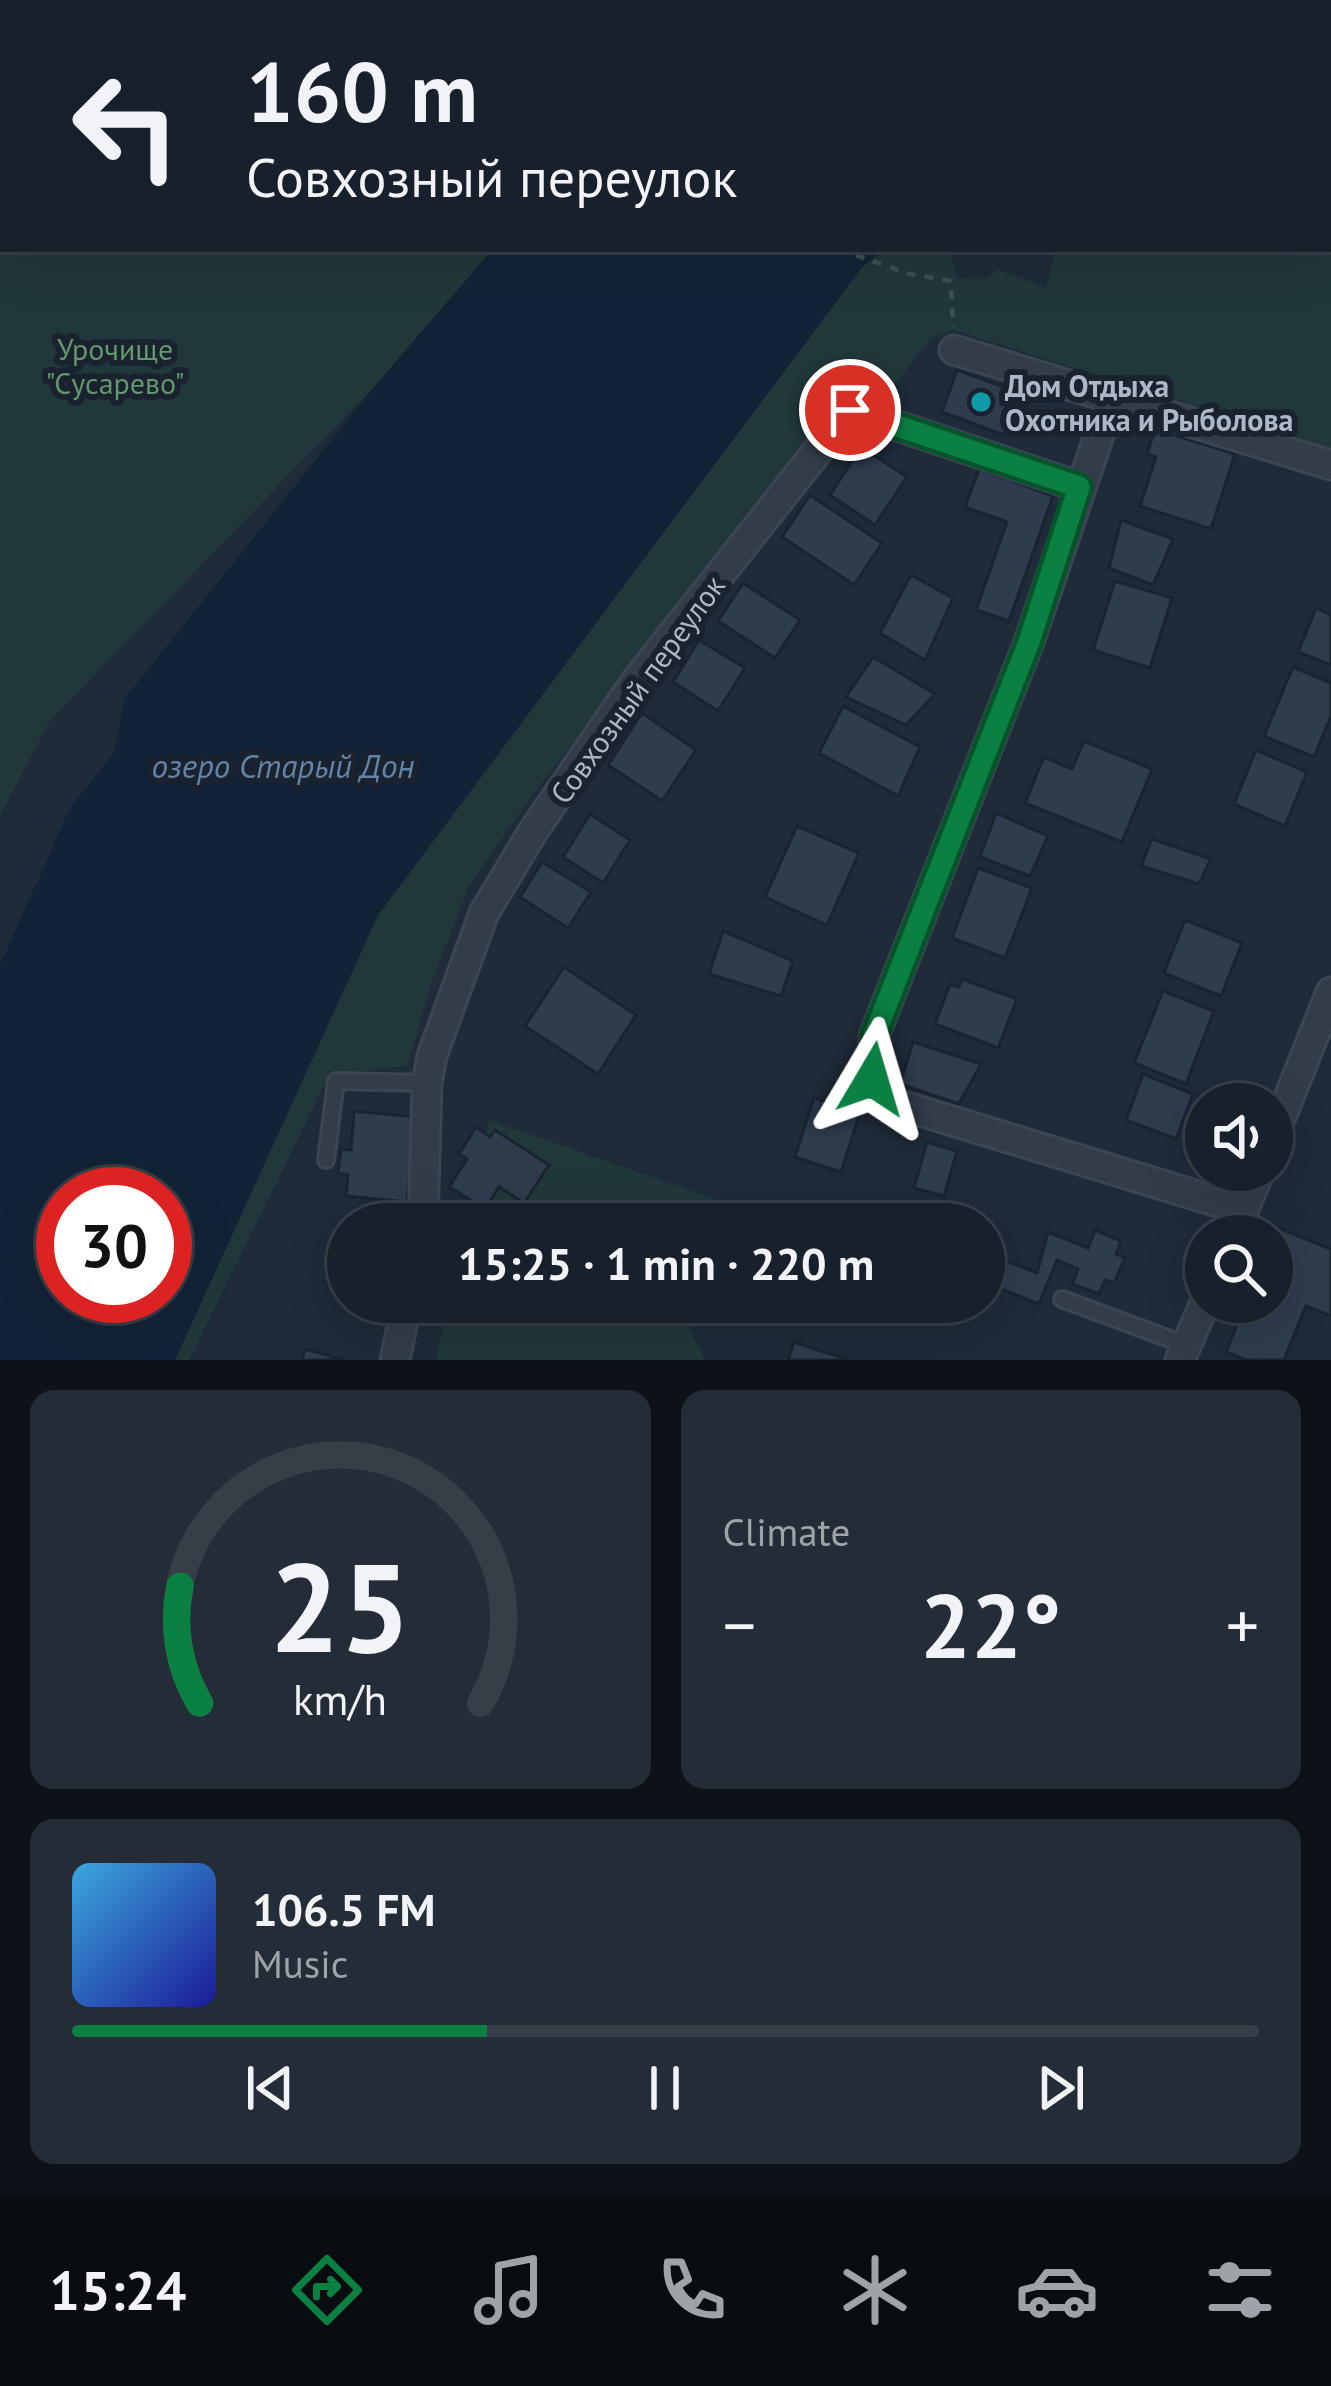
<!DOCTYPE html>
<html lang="en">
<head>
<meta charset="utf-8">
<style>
	:root { --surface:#17202b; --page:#242d37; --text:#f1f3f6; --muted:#9ea3a9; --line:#363e47; --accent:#0b8043 }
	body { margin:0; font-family:"PT Sans",sans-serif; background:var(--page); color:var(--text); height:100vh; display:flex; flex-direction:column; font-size:45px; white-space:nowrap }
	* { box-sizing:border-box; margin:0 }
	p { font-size:39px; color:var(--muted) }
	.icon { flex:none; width:66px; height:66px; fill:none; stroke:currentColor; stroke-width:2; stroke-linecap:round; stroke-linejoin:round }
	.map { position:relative; height:1360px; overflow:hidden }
	.panel { display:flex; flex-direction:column; gap:30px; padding:30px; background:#0d1218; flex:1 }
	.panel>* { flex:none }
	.hud { position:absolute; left:0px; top:0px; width:1332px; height:252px; box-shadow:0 12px 48px #0002,0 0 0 3px var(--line); background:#17202b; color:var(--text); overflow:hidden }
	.buttons { position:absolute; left:1185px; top:1083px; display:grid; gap:24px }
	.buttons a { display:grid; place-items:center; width:108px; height:108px; border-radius:50%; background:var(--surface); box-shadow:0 12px 48px #0002,0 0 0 3px var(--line); font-size:60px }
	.speed { position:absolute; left:36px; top:1167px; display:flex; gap:24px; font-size:60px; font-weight:700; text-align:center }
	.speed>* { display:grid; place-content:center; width:156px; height:156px; border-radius:50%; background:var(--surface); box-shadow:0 12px 48px #0002,0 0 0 3px var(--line); line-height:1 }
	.speed .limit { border:18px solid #d22; background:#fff; color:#111 }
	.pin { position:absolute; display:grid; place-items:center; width:102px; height:102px; color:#fff; margin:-51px; border:6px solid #fff; border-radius:50%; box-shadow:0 3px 12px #0007 }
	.me { position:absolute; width:132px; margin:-66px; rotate:7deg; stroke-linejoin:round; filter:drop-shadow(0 0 9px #0008) }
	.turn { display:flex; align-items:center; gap:42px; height:252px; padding:0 48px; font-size:54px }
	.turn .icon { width:156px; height:156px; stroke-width:2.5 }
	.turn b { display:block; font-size:84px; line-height:102px }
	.big { font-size:90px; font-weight:700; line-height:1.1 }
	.panel .tile { flex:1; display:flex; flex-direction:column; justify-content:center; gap:18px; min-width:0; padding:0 42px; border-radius:24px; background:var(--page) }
	.panel .dial { align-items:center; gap:0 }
	.dial svg { height:312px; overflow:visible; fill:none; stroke:var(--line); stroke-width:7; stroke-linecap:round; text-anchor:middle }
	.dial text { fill:var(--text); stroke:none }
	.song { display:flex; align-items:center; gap:36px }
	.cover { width:144px; height:144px; border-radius:18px; background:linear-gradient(135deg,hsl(200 70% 55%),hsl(240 70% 35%)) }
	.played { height:12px; border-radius:6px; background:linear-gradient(90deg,var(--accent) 35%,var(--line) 35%) }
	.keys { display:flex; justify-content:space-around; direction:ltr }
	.heat { display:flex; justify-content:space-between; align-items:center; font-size:66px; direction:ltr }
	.panel .tiles { flex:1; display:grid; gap:30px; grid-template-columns:1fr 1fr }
	.tile:last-child { grid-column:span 2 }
	.trip { position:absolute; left:327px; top:1203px; width:678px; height:120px; border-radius:60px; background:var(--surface); box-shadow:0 12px 48px #0002,0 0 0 3px var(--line); font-weight:700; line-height:120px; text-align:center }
	.menu { display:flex; height:192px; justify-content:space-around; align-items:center; background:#090d11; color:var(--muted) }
	.menu .icon { width:84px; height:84px }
	.menu .current { color:var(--accent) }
	.menu b { font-size:54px; color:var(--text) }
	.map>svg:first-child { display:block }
</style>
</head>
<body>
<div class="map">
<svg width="1331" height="1360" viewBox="0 0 1331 1360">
	<rect width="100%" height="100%" fill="#1f2b39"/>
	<g fill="#21383a">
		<polygon points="0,0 668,0 3,3 3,249 493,249 374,387 49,722 0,816"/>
		<polygon points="1331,45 1331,448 953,330 930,339 889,392 868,375 532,795 468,888 429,990 408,1065 329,1076 189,1360 175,1360 378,915 862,267 886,249 950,249 957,278 987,279 997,269 1046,288 1054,256 1063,249 1329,249"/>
		<polygon points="489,1120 721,1201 715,1224 466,1224"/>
		<polygon points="449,1302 695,1302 689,1328 705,1360 436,1360"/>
	</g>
	<g fill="#132337" fill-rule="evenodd">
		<polygon points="668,0 1091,0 666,3"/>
		<path d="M493 249H886L862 267 378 915 175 1360H0V965L70 808 114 753 125 698 374 387ZM63 1194H165V1296H63Z"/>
	</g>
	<g fill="#2e3c4e" stroke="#1a2430" stroke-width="3">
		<polygon points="1170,0 1272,0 1270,3"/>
		<polygon points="957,370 1020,393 1004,435 942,412"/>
		<polygon points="1155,429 1235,454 1211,529 1140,506 1156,457 1147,454"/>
		<polygon points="861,447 907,477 875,525 830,495"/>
		<polygon points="979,469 1053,496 1009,621 976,610 1007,522 965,507"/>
		<polygon points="810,495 882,543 854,585 782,537"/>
		<polygon points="1121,520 1173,539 1153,585 1109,568"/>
		<polygon points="911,575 953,598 925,660 880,633"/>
		<polygon points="1115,581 1172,598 1150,668 1093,650"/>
		<polygon points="743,583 800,620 775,658 718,621"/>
		<polygon points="1316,608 1331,615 1331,665 1298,652"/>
		<polygon points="699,640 745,668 718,711 673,682"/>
		<polygon points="873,657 935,694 906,725 846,697"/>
		<polygon points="1293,667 1331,683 1331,716 1314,757 1264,736"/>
		<polygon points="843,706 920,747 898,796 819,753"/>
		<polygon points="642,713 696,750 662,801 608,765"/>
		<polygon points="1084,741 1152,769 1122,842 1025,803 1044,757 1072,769"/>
		<polygon points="1256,750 1307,772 1285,826 1234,804"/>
		<polygon points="996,813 1048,836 1030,876 980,857"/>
		<polygon points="590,814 630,840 603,883 563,857"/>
		<polygon points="797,826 859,853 827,925 765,897"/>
		<polygon points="1152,839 1211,859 1199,884 1141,866"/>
		<polygon points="542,862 591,892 568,928 520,897"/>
		<polygon points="978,868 1032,888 1005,958 952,938"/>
		<polygon points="1185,920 1242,943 1221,996 1164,973"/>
		<polygon points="723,931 793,961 781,996 709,974"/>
		<polygon points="564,967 636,1015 598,1074 525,1026"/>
		<polygon points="962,979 1017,999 998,1048 935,1024 950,984 959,987"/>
		<polygon points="1163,991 1214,1011 1186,1084 1134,1063"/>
		<polygon points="913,1042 981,1064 959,1104 900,1084"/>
		<polygon points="1143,1074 1193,1094 1176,1139 1126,1120"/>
		<polygon points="814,1098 860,1113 841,1172 795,1157"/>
		<polygon points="354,1111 415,1117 407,1202 346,1196 348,1175 338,1173 341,1149 351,1150"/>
		<polygon points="476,1127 490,1137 495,1130 549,1165 524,1203 499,1187 485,1209 449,1187 467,1159 459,1154"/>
		<polygon points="927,1142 957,1151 944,1196 914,1188"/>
		<polygon points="1276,1227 1331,1249 1331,1316 1306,1306 1284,1360 1246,1360 1226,1352 1246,1302 1272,1302 1272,1237"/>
		<polygon points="1095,1230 1121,1241 1116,1254 1125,1258 1114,1283 1105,1280 1099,1294 1072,1284 1078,1269 1057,1260 1039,1304 984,1282 984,1252 1037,1273 1048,1232 1088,1248"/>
		<polygon points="794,1342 849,1360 788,1360"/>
		<polygon points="305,1349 344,1360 302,1360"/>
	</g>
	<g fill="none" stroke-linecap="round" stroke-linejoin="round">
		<g stroke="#3c4653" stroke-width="20">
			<g id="service">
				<polyline points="1280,3 1282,0"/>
				<polyline points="1329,120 1331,121"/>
				<polyline points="326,1160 336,1081 427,1083"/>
				<polyline points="1062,1299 1186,1345"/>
			</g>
		</g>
		<g stroke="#3c4653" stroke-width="33">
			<g id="minor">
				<polyline points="954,350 1331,465"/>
				<polyline points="1111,400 1029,642 874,1036 872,1079 897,1104 1244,1210"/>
				<polyline points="1272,1140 1331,992"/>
				<polyline points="423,1224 427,1083 432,1056 484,913 532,833 636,681 850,410 1080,487"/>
				<polyline points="1233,1236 1260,1170"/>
				<polyline points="395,1360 407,1302"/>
				<polyline points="1180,1360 1206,1300"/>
			</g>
		</g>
		<g stroke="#3a5253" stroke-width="4.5" stroke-dasharray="9 9" stroke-linecap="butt">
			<polyline points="158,0 162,3"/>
			<polyline points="839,249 909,274 951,281 953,327"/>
		</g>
		<use href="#service" stroke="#333d4a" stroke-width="14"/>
		<use href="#minor" stroke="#333d4a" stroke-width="27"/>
	</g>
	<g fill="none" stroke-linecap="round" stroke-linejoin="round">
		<g stroke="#07532c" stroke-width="30">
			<polyline id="route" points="850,410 1079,487 1029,642 874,1036 872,1079"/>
		</g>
		<use href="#route" stroke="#0b8043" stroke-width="21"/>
	</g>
	<circle fill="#0f9aa8" stroke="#19222e" stroke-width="4.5" cx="981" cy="402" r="12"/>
	<g text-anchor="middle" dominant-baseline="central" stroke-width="12" stroke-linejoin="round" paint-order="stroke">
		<g font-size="30" fill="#63986e" stroke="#19222e">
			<text x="115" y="348">Урочище<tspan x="115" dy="34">"Сусарево"</tspan></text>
		</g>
		<g font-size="30" font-weight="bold" fill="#adb8c6" stroke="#19222e" text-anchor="start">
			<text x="1005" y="385">Дом Отдыха<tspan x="1005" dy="34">Охотника и Рыболова</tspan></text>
		</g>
		<g font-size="30" fill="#adb8c6" stroke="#19222e">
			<text transform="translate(637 689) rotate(-54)">Совхозный переулок</text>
		</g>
		<g font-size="33" font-style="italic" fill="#6483a8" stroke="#19222e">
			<text x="283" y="765">озеро Старый Дон</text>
		</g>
	</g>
</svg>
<div class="buttons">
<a><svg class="icon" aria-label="sound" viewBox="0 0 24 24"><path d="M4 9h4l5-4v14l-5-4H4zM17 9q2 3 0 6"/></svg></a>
<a><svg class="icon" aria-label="search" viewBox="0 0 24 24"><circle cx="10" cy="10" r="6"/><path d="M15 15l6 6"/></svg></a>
</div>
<div class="speed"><div class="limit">30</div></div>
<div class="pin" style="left:850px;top:410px;background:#d93025"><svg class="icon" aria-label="arrive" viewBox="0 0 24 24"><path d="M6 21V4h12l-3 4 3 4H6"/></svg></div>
<svg class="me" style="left:872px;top:1079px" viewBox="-20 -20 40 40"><path d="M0-17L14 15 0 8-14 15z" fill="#0b8043" stroke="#fff" stroke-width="4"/></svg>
<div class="trip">15:25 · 1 min · 220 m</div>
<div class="hud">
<div class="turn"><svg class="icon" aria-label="left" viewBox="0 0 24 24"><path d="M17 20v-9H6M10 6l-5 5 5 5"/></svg><div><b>160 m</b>Совхозный переулок</div></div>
</div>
</div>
<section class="panel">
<div class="tiles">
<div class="tile dial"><svg viewBox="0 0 100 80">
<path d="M14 69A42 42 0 1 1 86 69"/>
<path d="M14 69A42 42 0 0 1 9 39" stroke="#0b8043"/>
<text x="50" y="56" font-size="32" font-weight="700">25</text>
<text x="50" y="72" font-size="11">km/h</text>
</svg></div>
<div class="tile"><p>Climate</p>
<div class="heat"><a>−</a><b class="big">22°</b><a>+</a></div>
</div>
<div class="tile">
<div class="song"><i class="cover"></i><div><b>106.5 FM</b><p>Music</p></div></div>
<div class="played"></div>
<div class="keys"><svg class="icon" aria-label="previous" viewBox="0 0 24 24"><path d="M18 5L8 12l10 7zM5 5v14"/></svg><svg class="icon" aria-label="pause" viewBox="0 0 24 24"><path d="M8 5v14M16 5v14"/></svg><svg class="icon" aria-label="next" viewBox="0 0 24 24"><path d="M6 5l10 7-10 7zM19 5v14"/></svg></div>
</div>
</div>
</section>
<nav class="menu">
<b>15:24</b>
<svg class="icon current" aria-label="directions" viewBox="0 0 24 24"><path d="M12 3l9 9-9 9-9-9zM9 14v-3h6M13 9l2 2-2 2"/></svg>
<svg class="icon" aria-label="music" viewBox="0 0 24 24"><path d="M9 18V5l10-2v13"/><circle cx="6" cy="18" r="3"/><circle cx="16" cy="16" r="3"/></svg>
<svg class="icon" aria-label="phone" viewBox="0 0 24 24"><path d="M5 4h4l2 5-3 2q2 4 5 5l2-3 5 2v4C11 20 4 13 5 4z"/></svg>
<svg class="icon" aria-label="climate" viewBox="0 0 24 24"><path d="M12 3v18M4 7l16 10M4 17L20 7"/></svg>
<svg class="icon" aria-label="car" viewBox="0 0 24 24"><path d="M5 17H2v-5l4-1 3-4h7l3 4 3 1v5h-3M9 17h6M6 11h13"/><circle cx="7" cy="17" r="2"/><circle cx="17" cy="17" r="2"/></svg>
<svg class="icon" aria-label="filters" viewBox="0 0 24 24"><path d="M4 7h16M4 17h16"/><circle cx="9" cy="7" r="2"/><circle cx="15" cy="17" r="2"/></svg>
</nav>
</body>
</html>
